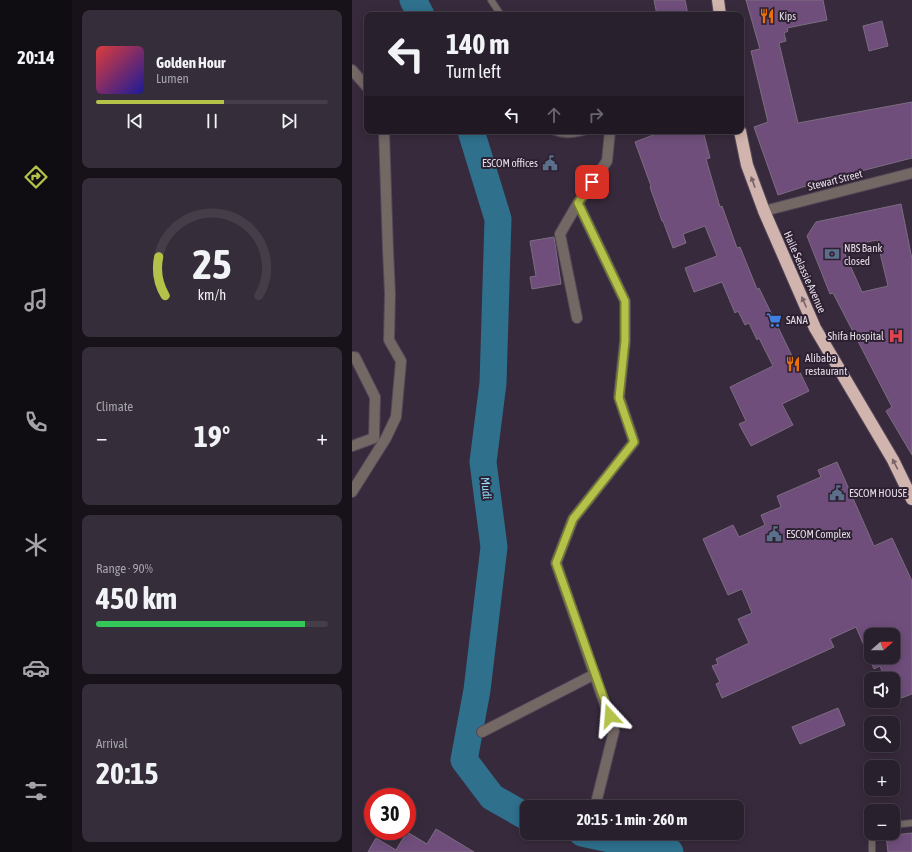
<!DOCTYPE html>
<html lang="en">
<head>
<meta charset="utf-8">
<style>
	:root { --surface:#29202d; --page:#352d39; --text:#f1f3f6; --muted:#a5a3aa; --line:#453e49; --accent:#b4c24a }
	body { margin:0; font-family:"Asap Condensed",sans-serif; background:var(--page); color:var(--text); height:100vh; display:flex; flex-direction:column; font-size:15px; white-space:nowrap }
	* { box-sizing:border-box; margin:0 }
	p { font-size:13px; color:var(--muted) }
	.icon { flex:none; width:22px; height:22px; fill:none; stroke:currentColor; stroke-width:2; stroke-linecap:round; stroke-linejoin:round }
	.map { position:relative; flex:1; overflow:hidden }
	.details { display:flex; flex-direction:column; gap:10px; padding:10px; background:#171219; width:280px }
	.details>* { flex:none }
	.guide { position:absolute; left:12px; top:12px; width:380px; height:122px; border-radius:8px; box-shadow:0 2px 10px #0003,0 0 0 1px var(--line); background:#29202d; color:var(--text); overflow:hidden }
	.needle { width:26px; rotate:69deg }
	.controls { position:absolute; left:512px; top:628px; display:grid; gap:8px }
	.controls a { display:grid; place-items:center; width:36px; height:36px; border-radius:8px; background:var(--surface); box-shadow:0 2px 10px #0003,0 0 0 1px var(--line); font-size:20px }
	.speed { position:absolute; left:12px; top:788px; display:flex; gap:8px; font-size:20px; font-weight:700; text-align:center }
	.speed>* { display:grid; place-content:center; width:52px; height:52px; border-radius:50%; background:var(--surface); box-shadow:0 2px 10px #0003,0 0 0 1px var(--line); line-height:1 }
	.speed .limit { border:6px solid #d22; background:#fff; color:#111 }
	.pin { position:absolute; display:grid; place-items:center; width:34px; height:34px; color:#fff; margin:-17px; border-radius:8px; box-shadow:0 2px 6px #0006 }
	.me { position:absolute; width:44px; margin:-22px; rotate:341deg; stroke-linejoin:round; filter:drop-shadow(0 0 3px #0008) }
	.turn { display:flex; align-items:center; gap:14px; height:84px; padding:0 16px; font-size:18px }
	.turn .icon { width:52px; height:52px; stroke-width:2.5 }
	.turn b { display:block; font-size:28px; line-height:34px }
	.lanes { display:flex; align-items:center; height:38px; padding:0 16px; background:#0003; justify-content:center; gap:20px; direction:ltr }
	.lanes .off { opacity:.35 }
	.big { font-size:30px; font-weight:700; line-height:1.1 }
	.details .tile { flex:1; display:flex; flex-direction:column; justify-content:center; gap:6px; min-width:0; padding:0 14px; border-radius:8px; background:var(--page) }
	.details .dial { align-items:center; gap:0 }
	.dial svg { height:104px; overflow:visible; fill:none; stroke:var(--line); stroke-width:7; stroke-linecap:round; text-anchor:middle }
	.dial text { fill:var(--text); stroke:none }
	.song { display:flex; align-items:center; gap:12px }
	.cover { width:48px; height:48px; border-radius:6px; background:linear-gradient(135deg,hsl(0 70% 55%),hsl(240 70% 35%)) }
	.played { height:4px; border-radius:2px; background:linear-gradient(90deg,var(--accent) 55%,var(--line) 55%) }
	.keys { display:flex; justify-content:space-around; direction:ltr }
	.heat { display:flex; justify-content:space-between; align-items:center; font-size:22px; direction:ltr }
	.charge { height:6px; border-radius:3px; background:linear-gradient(90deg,#34c759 90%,var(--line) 0) }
	.trip { position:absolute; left:168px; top:800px; width:224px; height:40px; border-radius:8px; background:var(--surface); box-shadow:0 2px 10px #0003,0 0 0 1px var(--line); font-weight:700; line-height:40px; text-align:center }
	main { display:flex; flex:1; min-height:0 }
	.dock { display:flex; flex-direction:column; width:72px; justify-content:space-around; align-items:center; background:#100d12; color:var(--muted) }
	.dock .icon { width:28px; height:28px }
	.dock .current { color:var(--accent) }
	.dock b { font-size:18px; color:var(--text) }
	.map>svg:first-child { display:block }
</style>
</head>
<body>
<main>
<nav class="dock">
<b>20:14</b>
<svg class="icon current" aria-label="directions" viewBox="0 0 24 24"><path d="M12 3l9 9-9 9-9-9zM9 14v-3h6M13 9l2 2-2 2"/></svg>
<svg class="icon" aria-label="music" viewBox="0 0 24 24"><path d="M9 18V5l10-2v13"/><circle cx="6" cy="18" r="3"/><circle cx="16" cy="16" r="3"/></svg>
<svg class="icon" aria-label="phone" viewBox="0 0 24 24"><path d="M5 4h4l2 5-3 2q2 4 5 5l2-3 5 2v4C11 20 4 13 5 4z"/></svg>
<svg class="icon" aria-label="climate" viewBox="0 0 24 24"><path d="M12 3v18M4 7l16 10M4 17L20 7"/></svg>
<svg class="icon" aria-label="car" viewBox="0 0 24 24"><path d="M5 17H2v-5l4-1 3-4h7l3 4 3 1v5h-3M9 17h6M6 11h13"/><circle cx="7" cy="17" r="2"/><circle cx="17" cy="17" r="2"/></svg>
<svg class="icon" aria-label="filters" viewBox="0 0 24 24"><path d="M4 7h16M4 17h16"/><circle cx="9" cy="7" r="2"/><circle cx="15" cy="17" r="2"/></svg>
</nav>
<section class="details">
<div class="tile">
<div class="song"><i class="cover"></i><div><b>Golden Hour</b><p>Lumen</p></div></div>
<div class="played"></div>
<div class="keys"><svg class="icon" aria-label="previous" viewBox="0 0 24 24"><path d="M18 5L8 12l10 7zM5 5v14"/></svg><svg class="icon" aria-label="pause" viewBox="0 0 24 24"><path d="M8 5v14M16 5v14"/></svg><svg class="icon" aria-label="next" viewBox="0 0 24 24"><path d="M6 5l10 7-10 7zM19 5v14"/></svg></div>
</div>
<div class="tile dial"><svg viewBox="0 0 100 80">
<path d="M14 69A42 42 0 1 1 86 69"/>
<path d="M14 69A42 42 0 0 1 9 39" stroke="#b4c24a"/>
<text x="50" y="56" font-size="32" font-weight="700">25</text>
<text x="50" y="72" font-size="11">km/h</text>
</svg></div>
<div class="tile"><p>Climate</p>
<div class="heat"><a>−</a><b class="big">19°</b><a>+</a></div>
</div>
<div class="tile"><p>Range · 90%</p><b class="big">450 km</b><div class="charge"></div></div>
<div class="tile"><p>Arrival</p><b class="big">20:15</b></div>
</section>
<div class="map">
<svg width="560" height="852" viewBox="0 0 560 852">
	<rect width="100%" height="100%" fill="#372a3c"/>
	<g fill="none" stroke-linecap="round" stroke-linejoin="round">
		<g stroke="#2f708d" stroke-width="27">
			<polyline points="61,0 69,15"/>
			<polyline points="119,131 146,219 141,383 131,462 142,547 125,690 112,760 140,797 175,817"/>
			<polyline points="230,833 318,852"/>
		</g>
	</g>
	<g fill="#6f4e7b" stroke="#7c6d81" fill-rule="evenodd">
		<polygon points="302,0 333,0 336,15 305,15"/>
		<polygon points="394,0 471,0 475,20 435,28 436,31 432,33 434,41 427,43 446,123 560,102 560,158 466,182 426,195 402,127 416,122 399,51 408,49"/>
		<polygon points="530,21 536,46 517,51 511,26"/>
		<polygon points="318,131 351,131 358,158 354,159 368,207 370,206 385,248 388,247 405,289 407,288 457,391 430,404 441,425 399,446 387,424 394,421 378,387 421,366 407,338 405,340 397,323 393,325 386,311 383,313 370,282 342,292 333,268 365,256 353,226 331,234 334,243 321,248 311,221 310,221 298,187 299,186 283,142 309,132"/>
		<path d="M549 204 560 259V455L534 411 540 407 481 293 478 294 455 236 464 222ZM525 240 536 286 510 292 490 247Z"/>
		<polygon points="202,237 209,284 180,289 178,277 184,276 178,241"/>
		<path d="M485 462 522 546 540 538 560 581V694L541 701V679H533L528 666 522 669 504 627 478 639 482 647 370 698 364 684 368 682 360 666 366 664 364 659 397 643 386 619 400 613 390 589 376 595 351 539 381 525 387 537 411 526 413 525 409 515 429 507 425 496 469 477 466 470ZM519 635H541V657H519Z"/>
		<polygon points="486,708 493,725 448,744 440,727"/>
		<polygon points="84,829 122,852 16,852 24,838 44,850 55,832 75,844"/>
		<polygon points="560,833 560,852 536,852 534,836"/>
	</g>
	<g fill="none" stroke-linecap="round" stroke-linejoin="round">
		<g stroke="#534758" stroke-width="8">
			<g id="lane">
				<polyline points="139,0 149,15"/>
				<path d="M200 131C212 136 222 135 235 131"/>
				<polyline points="541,825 560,823"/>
				<polyline points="520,852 520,839 523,833"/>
			</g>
		</g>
		<g stroke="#534758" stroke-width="12">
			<g id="street">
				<polyline points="0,70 15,87"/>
				<polyline points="226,203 273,301 273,341 267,397 282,442 221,519 204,563 262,731 243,807"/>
				<polyline points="412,211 560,173"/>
				<polyline points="225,318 208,234 226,203 255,161 258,131"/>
				<polyline points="0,357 3,357 23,397 22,438 0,446"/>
				<polyline points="0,492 34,438 44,417 49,361 37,340 38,294 36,250 32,131"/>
				<polyline points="130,732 243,674"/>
			</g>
		</g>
		<g stroke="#534758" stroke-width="14">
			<g id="highway">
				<polyline points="366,0 368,15"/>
				<polyline points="388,131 395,165 412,211 463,328 541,460 560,499"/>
			</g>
		</g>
		<use href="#lane" stroke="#746865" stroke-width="6"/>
		<use href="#street" stroke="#746865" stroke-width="10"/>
		<use href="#highway" stroke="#d1b4ad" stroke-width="12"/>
	</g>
	<defs><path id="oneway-solid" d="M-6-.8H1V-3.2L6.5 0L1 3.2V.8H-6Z"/></defs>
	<g fill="#776369">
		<use href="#oneway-solid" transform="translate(401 182) rotate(-110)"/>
		<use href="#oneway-solid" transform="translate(452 302) rotate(-114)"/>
		<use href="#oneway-solid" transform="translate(543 464) rotate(-117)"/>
	</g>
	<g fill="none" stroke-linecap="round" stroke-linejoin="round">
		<g stroke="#757e30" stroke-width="10">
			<polyline id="route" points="240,182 226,203 273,301 273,341 267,398 282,442 221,519 204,563 258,716"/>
		</g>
		<use href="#route" stroke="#b4c24a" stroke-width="7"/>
	</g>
	<defs>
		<g id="restaurant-bare" transform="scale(1.2)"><path d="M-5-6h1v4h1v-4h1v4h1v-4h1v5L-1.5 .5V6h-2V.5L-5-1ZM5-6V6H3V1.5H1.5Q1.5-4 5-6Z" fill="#e8710a" stroke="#2d2031" stroke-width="2.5" paint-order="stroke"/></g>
		<g id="civic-bare" transform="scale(1.2)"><path d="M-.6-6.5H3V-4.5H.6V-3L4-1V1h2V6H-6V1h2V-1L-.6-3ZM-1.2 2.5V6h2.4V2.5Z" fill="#5c6f8a" stroke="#2d2031" stroke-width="2.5" paint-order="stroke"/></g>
		<g id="bank-bare" transform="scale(1.2)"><path d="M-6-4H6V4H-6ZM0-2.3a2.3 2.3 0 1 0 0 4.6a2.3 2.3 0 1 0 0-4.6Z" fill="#5c6f8a" stroke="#2d2031" stroke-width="2.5" paint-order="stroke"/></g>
		<g id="supermarket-bare" transform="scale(1.2)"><path d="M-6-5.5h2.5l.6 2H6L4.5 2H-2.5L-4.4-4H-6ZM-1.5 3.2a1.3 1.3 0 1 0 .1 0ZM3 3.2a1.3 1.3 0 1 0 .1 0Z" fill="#3f7fe0" stroke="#2d2031" stroke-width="2.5" paint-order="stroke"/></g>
		<g id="hospital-bare" transform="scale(1.2)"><path d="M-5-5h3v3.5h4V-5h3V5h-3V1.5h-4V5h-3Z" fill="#e0444e" stroke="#2d2031" stroke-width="2.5" paint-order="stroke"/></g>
	</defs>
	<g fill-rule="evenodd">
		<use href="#restaurant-bare" x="415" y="16"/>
		<use href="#civic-bare" x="198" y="163"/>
		<use href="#bank-bare" x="480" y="254"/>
		<use href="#supermarket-bare" x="422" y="320"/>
		<use href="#hospital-bare" x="544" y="336"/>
		<use href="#restaurant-bare" x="441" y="364"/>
		<use href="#civic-bare" x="485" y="493"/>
		<use href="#civic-bare" x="422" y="534"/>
	</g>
	<g text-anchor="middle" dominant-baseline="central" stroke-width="4" stroke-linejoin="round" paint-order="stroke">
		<g font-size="11" fill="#e5dde8" stroke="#2d2031" text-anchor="start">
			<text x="427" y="16">Kips</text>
			<text x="186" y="163" text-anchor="end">ESCOM offices</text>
			<text x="492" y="248">NBS Bank<tspan x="492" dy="13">closed</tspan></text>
			<text x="434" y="320">SANA</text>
			<text x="532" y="336" text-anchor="end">Shifa Hospital</text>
			<text x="453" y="358">Alibaba<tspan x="453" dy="13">restaurant</tspan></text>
			<text x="497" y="493">ESCOM HOUSE</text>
			<text x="434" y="534">ESCOM Complex</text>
		</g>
		<g font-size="11" fill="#e5dde8" stroke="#2d2031">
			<text transform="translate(483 180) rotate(-14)">Stewart Street</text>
			<text transform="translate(453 272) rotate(66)">Haile Selassie Avenue</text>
		</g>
		<g font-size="12" font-style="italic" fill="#92dbff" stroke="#2d2031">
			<text transform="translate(134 488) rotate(83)">Mudi</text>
		</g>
	</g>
</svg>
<div class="controls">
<a><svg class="needle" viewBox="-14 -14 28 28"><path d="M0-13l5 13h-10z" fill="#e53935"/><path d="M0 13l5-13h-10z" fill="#a5a3aa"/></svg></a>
<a><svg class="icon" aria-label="sound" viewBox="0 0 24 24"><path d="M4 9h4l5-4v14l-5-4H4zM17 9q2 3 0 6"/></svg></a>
<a><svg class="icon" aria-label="search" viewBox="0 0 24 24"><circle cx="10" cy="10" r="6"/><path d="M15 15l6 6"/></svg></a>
<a>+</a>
<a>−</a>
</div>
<div class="speed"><div class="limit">30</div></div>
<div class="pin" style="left:240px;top:182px;background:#d93025"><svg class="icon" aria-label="arrive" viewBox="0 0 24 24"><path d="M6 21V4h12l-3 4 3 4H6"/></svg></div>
<svg class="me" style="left:258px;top:716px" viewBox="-20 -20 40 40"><path d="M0-17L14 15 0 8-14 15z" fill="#b4c24a" stroke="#fff" stroke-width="4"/></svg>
<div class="trip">20:15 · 1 min · 260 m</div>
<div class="guide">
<div class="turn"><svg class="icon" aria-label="left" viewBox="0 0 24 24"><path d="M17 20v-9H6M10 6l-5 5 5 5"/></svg><div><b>140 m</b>Turn left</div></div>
<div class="lanes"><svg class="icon" aria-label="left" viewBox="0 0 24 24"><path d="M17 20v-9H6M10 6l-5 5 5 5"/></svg><svg class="icon off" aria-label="ahead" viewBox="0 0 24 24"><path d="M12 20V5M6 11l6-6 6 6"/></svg><svg class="icon off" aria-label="right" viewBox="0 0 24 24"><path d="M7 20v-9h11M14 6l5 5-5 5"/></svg></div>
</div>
</div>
</main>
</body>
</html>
